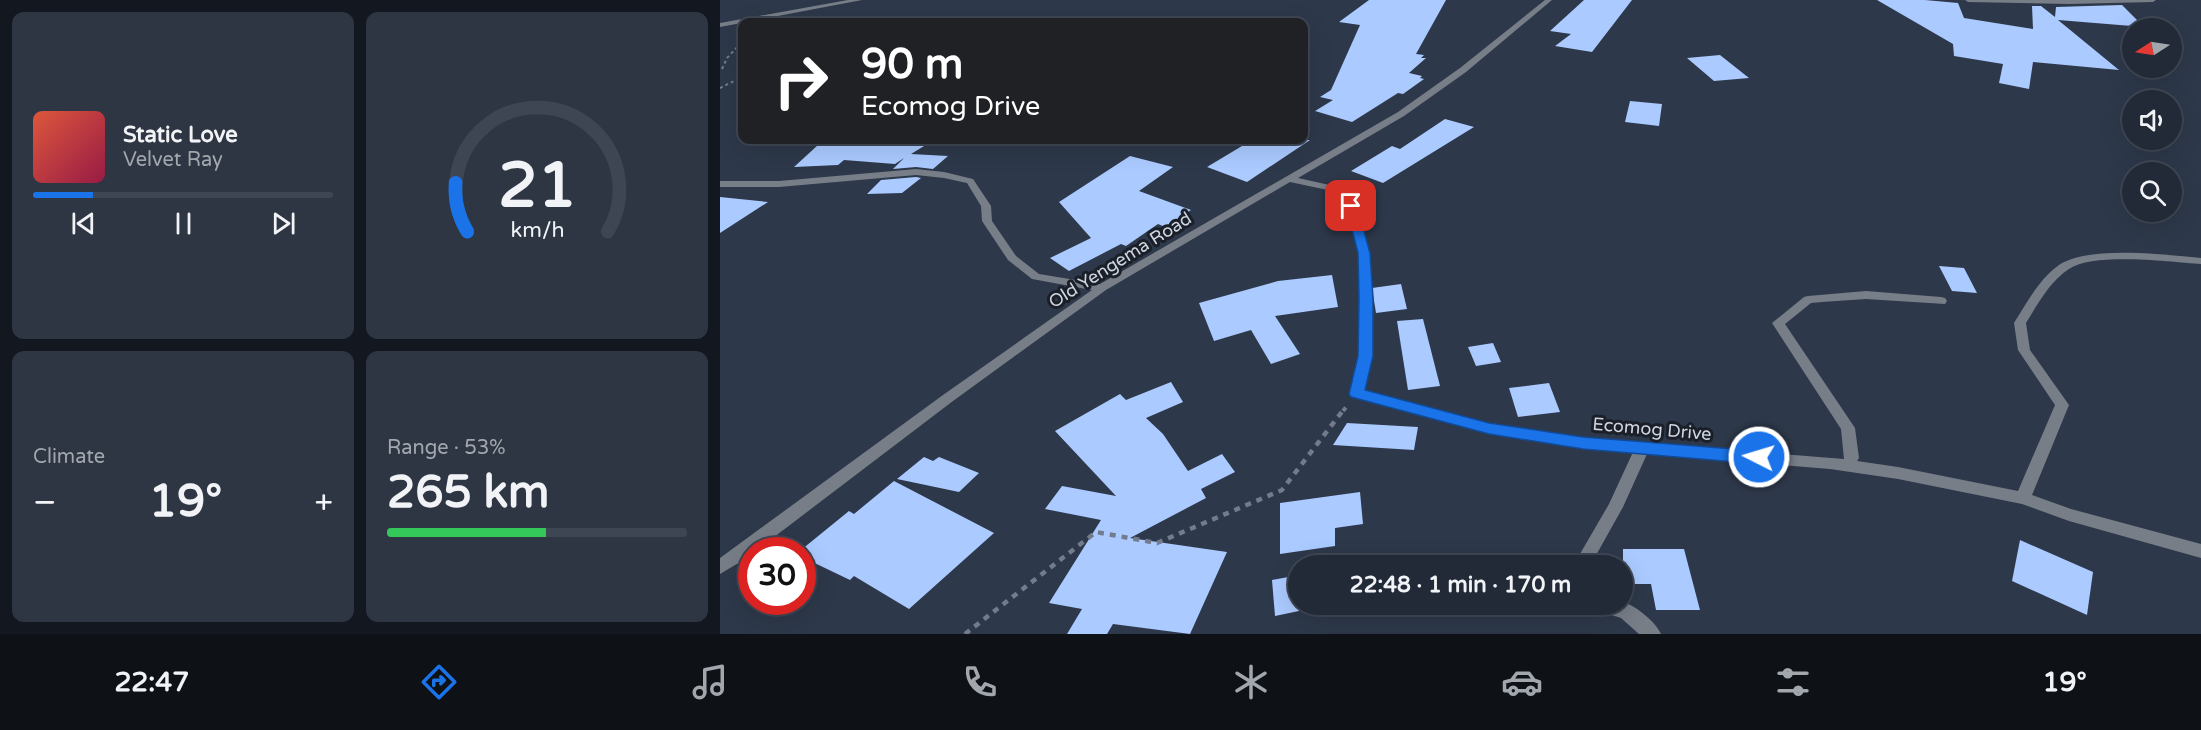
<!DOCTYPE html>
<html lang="en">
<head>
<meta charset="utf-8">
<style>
	:root { --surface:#222a38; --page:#2e3643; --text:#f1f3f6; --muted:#a2a7ae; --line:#3f4653; --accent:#1a73e8 }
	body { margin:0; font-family:"Varela Round",sans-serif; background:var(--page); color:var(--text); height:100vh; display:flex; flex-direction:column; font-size:22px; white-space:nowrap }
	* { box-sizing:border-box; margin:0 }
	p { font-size:20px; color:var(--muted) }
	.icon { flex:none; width:33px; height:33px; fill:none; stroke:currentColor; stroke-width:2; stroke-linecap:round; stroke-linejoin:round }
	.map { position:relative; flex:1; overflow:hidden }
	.drawer { display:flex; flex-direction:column; gap:12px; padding:12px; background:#13171f; width:720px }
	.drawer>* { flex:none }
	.guide { position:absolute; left:18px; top:18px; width:570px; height:126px; border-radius:12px; box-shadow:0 6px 24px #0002,0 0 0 2px var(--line); background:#202124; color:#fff; overflow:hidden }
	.needle { width:39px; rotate:258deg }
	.fabs { position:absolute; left:1402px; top:18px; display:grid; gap:12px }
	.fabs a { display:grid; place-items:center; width:60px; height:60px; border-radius:50%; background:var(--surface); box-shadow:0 6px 24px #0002,0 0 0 2px var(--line); font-size:30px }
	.speed { position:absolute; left:18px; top:537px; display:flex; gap:12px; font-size:30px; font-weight:700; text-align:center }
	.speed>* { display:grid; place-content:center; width:78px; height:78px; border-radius:50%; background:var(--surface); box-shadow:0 6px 24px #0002,0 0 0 2px var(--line); line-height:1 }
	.speed .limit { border:9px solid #d22; background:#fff; color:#111 }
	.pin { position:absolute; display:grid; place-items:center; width:51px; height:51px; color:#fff; margin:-26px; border-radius:12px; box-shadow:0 3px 9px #0006 }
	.me { position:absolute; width:66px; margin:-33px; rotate:275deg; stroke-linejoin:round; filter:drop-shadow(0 0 4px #0008) }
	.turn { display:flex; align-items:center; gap:21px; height:126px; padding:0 24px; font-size:27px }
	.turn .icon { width:78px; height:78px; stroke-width:2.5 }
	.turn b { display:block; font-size:42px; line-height:51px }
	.big { font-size:45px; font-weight:800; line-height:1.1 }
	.drawer .card { flex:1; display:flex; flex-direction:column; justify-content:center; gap:9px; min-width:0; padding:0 21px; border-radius:12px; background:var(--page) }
	.drawer .dial { align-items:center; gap:0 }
	.dial svg { height:156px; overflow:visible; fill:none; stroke:var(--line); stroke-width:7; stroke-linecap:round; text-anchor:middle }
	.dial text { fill:var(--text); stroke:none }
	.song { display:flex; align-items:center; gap:18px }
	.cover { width:72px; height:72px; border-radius:9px; background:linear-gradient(135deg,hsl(10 70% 55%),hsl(340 70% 35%)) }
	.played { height:6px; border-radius:3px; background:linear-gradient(90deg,var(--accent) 20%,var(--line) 20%) }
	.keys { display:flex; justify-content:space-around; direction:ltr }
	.heat { display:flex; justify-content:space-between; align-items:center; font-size:33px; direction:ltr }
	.charge { height:9px; border-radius:4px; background:linear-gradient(90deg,#34c759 53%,var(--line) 0) }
	.drawer .tiles { flex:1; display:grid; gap:12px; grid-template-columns:repeat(2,1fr) }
	.trip { position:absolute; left:568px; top:555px; width:345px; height:60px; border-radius:30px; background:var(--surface); box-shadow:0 6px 24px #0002,0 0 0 2px var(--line); font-weight:800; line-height:60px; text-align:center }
	.menu { display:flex; height:96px; justify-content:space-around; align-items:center; background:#0e1116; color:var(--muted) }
	.menu .icon { width:42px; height:42px }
	.menu .on { color:var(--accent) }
	.menu b { font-size:27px; color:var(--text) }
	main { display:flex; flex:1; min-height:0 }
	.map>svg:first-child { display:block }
</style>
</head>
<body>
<main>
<section class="drawer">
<div class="tiles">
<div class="card">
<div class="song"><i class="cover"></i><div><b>Static Love</b><p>Velvet Ray</p></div></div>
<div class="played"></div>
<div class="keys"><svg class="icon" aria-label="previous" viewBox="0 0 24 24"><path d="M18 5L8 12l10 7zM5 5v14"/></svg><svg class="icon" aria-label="pause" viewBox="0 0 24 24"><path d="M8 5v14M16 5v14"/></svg><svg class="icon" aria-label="next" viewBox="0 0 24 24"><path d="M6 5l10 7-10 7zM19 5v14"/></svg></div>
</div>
<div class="card dial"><svg viewBox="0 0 100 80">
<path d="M14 69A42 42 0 1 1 86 69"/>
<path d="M14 69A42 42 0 0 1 8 44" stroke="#1a73e8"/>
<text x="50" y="56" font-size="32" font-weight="700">21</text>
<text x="50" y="72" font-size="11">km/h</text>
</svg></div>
<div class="card"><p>Climate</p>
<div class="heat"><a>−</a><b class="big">19°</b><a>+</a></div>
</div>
<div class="card"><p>Range · 53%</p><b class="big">265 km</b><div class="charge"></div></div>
</div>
</section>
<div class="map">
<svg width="1481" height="634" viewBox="0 0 1481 634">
	<rect width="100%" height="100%" fill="#2d384a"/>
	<g fill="#abcaff">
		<polygon points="649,0 726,0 696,54 704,55 701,58 706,58 689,73 702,76 700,78 704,79 683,94 678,93 632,122 595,111 613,100 600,97 611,90 640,25 619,22"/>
		<polygon points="864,0 912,0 872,52 835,46 851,34 830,31"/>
		<polygon points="1157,0 1205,0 1238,3 1244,18 1313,29 1312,6 1321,6 1335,17 1336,7 1402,5 1424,27 1338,20 1399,70 1313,62 1309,89 1279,83 1283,64 1234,56 1233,44"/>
		<polygon points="1000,55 1029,78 994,81 967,58"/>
		<polygon points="910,101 942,104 939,126 905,122"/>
		<polygon points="725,119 754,127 663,183 631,171 672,146 680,149"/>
		<polygon points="174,140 214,140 191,154 228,156 213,169 196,167 173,169 184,158 175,164 124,160 118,165 74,167 98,145 167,143"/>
		<polygon points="532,140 590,140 527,182 487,167"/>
		<polygon points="410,156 453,167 419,191 471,210 445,227 438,224 406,246 401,244 349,271 330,258 371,238 339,202"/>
		<polygon points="196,177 201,178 182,193 147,194 161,180"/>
		<polygon points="0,197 48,202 0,233"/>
		<polygon points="1219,266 1244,268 1257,293 1232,291"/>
		<polygon points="612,275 618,307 555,316 580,354 551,364 531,330 494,341 479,303 558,281"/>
		<polygon points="681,284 687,309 656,313 652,288"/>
		<polygon points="703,319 720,386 688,390 677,321"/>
		<polygon points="773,343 781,362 756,366 748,347"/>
		<polygon points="451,382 463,402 426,418 443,434 468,471 502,454 515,472 481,489 486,498 410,538 507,552 470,634 393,624 387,634 347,634 362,609 329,603 381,520 325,509 342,486 396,496 335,431 400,394 406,400"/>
		<polygon points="829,383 840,412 798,417 789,388"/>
		<polygon points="627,423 698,427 694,450 613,445"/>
		<polygon points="204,457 213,461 219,457 259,473 239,492 177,479"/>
		<polygon points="174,481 274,533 189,609 134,576 130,580 82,557 81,550 129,511 134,514"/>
		<polygon points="640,492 643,524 615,528 615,546 560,554 560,503"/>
		<polygon points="1300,540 1373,572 1367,615 1292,581"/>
		<polygon points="903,549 964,549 980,610 936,610 931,584 903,584"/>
		<polygon points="579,575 579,611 555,616 552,580"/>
	</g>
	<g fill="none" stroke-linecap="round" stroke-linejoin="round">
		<g stroke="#737c8c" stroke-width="2" stroke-dasharray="3 3" stroke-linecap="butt">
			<polyline points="2,69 7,58 22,42"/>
			<polyline points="0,88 22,77"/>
		</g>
		<polyline stroke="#737c8c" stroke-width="4" stroke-dasharray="4.5 4.5" stroke-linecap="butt" points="623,411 627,406"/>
		<polyline stroke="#737c8c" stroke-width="4.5" stroke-dasharray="6 6" stroke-linecap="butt" points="245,634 376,532 437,543 562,490 624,409"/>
		<g fill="#787e88" fill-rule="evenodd">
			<polygon points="128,0 142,0 0,27 0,23"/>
			<path d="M825 0H832L746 72 684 116 578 178 623 188 636 206 649 253 651 356 643 391 769 424 863 438 1124 459 1121 429 1052 323 1084 297 1088 296 1146 291 1221 297 1225 298 1227 301 1225 304 1146 299 1102 302 1091 303 1065 324 1135 428 1139 458 1137 461 1178 467 1298 491 1335 405 1298 350 1294 323C1307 303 1319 279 1339 265 1369 245 1446 255 1481 258V264C1450 262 1374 252 1349 269 1329 282 1318 304 1306 323L1310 350 1349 405 1312 495 1351 509 1481 544V558L1349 521 1302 504 1178 479 1110 469 927 454 903 507 870 566H853L889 504 913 452 863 448 769 434 631 397 629 394 639 356V253L626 206 617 192 570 182 386 290 233 401 37 550H32V555L0 574V558L223 395 372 290 312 279 288 260 262 221 261 206 247 183 224 178 196 175 59 187H0V181H59L196 169 224 172 253 179 271 206 272 221 296 256 319 274 380 284 678 112 740 68Z"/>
			<polygon points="1245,0 1436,0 1433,2 1348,4 1248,2"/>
			<path d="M903 602C916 606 935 621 941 634H919L901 618 872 609 870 604H903Z"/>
		</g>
	</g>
	<polygon fill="#1a73e8" stroke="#114b97" stroke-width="1.5" points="631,202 637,206 650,253 653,298 653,356 645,390 769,423 863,437 1039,451 1045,453 1048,457 1045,462 1039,464 863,449 769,434 631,397 629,394 638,356 639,298 638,253 626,206"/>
	<g text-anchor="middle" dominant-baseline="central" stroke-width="6" stroke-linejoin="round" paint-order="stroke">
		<g font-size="18" fill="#cfd6e2" stroke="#1a1f28">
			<text transform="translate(400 260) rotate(-32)">Old Yengema Road</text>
			<text transform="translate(932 429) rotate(5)">Ecomog Drive</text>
		</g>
	</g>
</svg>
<div class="fabs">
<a><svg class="needle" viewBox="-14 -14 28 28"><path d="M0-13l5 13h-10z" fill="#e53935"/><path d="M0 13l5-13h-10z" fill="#a2a7ae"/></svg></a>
<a><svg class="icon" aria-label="sound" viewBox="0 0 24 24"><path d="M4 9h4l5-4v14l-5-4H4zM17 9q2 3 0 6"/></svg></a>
<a><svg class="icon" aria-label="search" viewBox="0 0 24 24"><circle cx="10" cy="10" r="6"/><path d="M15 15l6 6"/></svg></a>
</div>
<div class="speed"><div class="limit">30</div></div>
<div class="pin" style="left:631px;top:206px;background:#d93025"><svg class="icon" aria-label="arrive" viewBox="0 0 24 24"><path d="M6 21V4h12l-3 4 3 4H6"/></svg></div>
<svg class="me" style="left:1039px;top:457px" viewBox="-20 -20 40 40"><circle r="17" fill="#1a73e8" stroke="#fff" stroke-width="3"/><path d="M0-11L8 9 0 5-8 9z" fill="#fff"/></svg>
<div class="trip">22:48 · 1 min · 170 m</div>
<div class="guide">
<div class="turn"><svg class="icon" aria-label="right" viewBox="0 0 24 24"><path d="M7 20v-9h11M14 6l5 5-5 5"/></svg><div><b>90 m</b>Ecomog Drive</div></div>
</div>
</div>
</main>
<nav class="menu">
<b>22:47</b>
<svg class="icon on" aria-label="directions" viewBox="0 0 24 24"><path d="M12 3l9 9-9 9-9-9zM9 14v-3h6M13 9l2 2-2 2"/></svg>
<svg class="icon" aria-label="music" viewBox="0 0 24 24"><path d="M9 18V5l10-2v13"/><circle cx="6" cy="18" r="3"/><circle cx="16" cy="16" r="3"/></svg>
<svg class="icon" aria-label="phone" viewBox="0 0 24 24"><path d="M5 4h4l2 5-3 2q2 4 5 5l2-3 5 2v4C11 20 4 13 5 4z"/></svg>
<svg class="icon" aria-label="climate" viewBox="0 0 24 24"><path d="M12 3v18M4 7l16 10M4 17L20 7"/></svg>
<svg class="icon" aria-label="car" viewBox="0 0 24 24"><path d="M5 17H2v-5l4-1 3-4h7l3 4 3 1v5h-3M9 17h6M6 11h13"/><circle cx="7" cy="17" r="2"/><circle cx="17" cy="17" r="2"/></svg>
<svg class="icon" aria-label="filters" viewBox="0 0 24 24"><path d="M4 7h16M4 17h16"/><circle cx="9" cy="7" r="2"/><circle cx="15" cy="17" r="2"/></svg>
<b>19°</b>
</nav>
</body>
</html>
